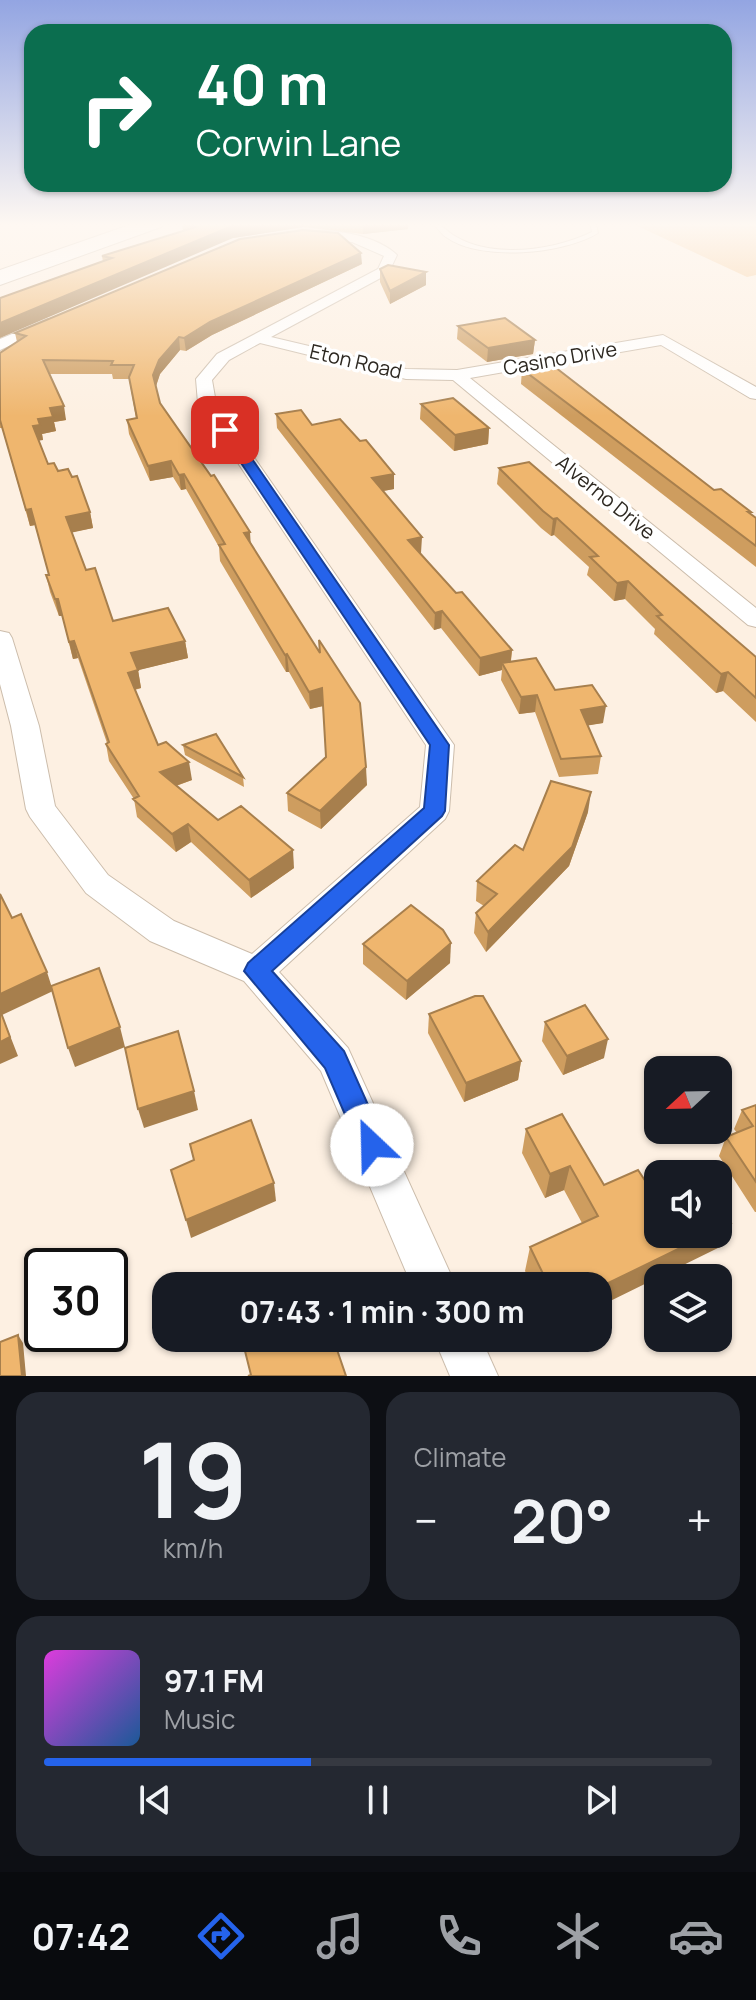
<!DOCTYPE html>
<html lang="en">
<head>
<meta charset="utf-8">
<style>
	:root { --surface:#171b24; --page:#242831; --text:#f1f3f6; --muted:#9ea1a6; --line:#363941; --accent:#2563eb }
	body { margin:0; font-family:Manrope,sans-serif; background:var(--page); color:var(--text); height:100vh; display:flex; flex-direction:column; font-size:30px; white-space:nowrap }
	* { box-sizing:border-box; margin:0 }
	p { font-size:26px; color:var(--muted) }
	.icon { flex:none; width:44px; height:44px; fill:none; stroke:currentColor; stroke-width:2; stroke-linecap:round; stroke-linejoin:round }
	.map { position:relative; height:1376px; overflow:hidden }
	.side { display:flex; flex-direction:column; gap:16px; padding:16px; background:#0d0f14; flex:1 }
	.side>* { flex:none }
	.guide { position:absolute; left:24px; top:24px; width:708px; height:168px; border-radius:24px; box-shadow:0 2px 6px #0004; background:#0b6e4f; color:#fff; overflow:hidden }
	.needle { width:52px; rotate:248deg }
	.fabs { position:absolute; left:644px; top:1056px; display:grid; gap:16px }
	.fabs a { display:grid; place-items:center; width:88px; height:88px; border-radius:16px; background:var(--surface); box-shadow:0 2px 6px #0004; font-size:40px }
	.speed { position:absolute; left:24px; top:1248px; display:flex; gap:16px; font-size:40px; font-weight:700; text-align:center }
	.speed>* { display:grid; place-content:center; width:104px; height:104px; border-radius:50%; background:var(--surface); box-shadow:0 2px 6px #0004; line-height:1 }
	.speed .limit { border:4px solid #111; border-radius:12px; background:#fff; color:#111 }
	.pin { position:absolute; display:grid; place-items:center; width:68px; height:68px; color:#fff; margin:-34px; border-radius:16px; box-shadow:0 4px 12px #0006 }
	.me { position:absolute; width:88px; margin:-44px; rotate:336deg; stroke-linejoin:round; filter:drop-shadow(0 0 6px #0008) }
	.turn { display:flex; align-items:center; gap:28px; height:168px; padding:0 40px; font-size:36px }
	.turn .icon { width:104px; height:104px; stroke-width:2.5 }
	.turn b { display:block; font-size:56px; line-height:68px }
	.big { font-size:60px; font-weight:700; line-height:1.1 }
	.side .widget { flex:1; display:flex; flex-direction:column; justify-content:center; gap:12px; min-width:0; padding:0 28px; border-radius:24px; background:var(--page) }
	.side .dial { align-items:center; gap:0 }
	.dial b { font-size:104px; line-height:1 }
	.song { display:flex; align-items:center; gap:24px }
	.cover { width:96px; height:96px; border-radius:12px; background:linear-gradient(135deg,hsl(300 70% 55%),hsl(210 70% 35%)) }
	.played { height:8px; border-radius:4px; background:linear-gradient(90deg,var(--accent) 40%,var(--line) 40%) }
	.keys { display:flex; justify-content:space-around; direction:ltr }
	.heat { display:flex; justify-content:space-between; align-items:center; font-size:44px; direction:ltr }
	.side .tiles { flex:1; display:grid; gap:16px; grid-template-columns:1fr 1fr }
	.widget:last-child { grid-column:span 2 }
	.trip { position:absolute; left:152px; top:1272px; width:460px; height:80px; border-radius:24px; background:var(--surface); box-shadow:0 2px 6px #0004; font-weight:700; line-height:80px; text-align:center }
	.tabs { display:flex; height:128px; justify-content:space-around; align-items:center; background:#090b0e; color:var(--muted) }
	.tabs .icon { width:56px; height:56px }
	.tabs .active { color:var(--accent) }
	.tabs b { font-size:36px; color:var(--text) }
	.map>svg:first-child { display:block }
</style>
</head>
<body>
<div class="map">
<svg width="756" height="1376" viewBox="0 0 756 1376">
	<rect width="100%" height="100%" fill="#fdf0e2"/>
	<polygon fill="#f6c993" points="631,223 756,223 756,275 747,277"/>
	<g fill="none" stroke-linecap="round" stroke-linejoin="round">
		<g stroke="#ccbdac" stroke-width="2">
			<path id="service" d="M433 223H439C474 262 549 253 592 232L591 226 587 223 596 224 598 233C564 254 480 262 446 237 441 234 437 227 433 223Z"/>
		</g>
		<g stroke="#ccbdac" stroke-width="2">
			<g id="minor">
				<path d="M306 232C334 228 376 235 397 255L388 274 271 337 406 369 457 370 663 335 756 387V399L750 398 661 345 470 378 756 608V627L748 625 453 380 406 379 260 343 229 360 212 380 216 403 454 745 449 811 445 819 279 972 348 1048 456 1286H412L321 1071 244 981 150 941 86 893 30 817 26 809 11 726 0 684V631L9 633 12 638 39 726 55 806 108 875 174 921 252 954 420 807 426 745 198 403 196 379 217 354 378 269 384 256 352 242 306 238Z"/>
				<polygon points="48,319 55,323 53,326 0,350 0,339"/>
				<polygon points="434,1338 481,1338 498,1376 450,1376"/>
			</g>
		</g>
		<g stroke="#ccbdac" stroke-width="2">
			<polygon id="trunk" points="135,223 164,223 161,227 0,285 0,270"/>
		</g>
		<use href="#service" fill="#fff" fill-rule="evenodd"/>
		<use href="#minor" fill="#fff" fill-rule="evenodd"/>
		<use href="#trunk" fill="#fff" fill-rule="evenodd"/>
	</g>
	<g fill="#ce9d5f">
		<polygon points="184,223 408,223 408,229 363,234 303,227 233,238 103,262 102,256 183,231 182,224"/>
		<polygon points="362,264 212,335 186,351 180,350 160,374 156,386 160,403 251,543 367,785 321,829 288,811 287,793 326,757 323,706 310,709 289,672 286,672 220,561 219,547 186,489 181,490 173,477 150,481 129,434 127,420 136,418 129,379 113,379 112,374 49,374 66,420 54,422 56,431 42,434 43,440 39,440 48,464 58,471 90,512 93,528 72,532 86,570 113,621 185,641 188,658 138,670 141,688 135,690 158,745 192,780 176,786 218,820 294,868 251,898 191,842 176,852 137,817 134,799 109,761 106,744 107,743 78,658 73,659 62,616 59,616 50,592 46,575 49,575 35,525 30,526 2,428 0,428 0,353 17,342 15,333"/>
		<polygon points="380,269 426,285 390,304 380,282"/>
		<polygon points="458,326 535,340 533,354 487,362 457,339"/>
		<polygon points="522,369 714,490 756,518 756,567 521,384"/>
		<polygon points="421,404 489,428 488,444 454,451 420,419"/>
		<polygon points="276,414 360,441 394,474 394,489 383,491 420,553 456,593 512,650 511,661 603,723 588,725 601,756 598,774 559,777 535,712 519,714 501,680 502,670 479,676 441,628 434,630 277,428"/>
		<polygon points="499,468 756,657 756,722 723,691 716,693 654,634 655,629 625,599 614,601 587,575 589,567 554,535 551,536 541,528 497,484"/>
		<polygon points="183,745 243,777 244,787 185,755"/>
		<polygon points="588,812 569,866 486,952 474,933 476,913 484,906 476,901 477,881 523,850"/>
		<polygon points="363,944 450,963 406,1000 363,964"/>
		<polygon points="429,1014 521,1061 518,1080 464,1102 428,1033"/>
		<polygon points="545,1022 604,1058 563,1075 542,1041"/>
		<polygon points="756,1105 756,1212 755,1212 719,1156 726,1137 737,1133 734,1129 742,1110"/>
		<polygon points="526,1129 604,1185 652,1191 731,1223 720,1247 598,1286 533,1286 525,1271 530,1247 582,1223 564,1190 545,1198 522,1153"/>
	</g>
	<g fill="#a77f4d">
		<polygon points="253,223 302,223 303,227 233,238 0,338 0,323 232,226"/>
		<polygon points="363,223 408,223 408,229 363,234"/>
		<polygon points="361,253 362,264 212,335 186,351 184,338 210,322"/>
		<polygon points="426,272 426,285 390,304 390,291"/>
		<polygon points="179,337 180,350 160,374 155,389 153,375 159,360"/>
		<polygon points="535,340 533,354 487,362 488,348"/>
		<polygon points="64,406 66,420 54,422 56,431 42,434 43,440 37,441 33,426 38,419 50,408"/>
		<polygon points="489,428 488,444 454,451 455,435"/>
		<polygon points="171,461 173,477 150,481 148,466"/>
		<polygon points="184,474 186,489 181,490 179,475"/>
		<polygon points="394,474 394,489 372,493 372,478"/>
		<polygon points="31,509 35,525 30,526 26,510"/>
		<polygon points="90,512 93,528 70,533 66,517"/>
		<polygon points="557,518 554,535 551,536 553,519"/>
		<polygon points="250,532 251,548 244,533"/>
		<polygon points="422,537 421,553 408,556 408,540"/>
		<polygon points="628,581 625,599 614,601 617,583"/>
		<polygon points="55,599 58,599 62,616 59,616"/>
		<polygon points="442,611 441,628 434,630 435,613"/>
		<polygon points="74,641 78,658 73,659 69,642"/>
		<polygon points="185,641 188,658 135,671 131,653"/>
		<polygon points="512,650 510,667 502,663 502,670 479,676 480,658"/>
		<polygon points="287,654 289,672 286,672 285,655"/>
		<polygon points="138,670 141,688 131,690 128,673"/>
		<polygon points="728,672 723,691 716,693 721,674"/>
		<polygon points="322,688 323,706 310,709 309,692"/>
		<polygon points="537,695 535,712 519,714 521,697"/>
		<polygon points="606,706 603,723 579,727 581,710"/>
		<polygon points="189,762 192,780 164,790 160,772"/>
		<polygon points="366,767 367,785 321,829 320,811"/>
		<polygon points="591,792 588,812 569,866 486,952 488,932"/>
		<polygon points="188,824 191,842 176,852 172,834"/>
		<polygon points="293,850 294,868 251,898 249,880"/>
		<polygon points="451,943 450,963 406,1000 407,981"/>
		<polygon points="47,972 53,991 2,1015 18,1056 0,1064 0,994"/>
		<polygon points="120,1027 125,1047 75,1067 68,1048"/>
		<polygon points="608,1039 604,1058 563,1075 567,1056"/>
		<polygon points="521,1061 518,1080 464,1102 466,1083"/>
		<polygon points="194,1091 198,1110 144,1128 138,1109"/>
		<polygon points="570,1166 564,1190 545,1198 550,1174"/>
		<polygon points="274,1183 276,1201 191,1238 186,1220"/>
		<polygon points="731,1223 720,1247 598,1307 598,1288 709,1234 718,1234 718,1229"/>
		<polygon points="18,1335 23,1343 26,1376 22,1376"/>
	</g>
	<g fill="#efb66e" stroke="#a77f4d" stroke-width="2">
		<polygon points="184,223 253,223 232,226 0,323 0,298 112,258 102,256 196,227 182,224"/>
		<polygon points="303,230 338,233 361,253 210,322 184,338 179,337 159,360 153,375 160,403 211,476 214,475 250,532 244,533 320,653 319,640 360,703 366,767 320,811 287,793 326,757 322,688 309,692 287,654 285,655 219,545 225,544 184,474 179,475 171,461 148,466 127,420 137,418 129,377 134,365 111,365 113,361 43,360 64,406 50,408 53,417 38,419 40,425 33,426 48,464 54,463 58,471 68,469 72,477 77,476 90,512 66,517 86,570 95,568 113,621 168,608 185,641 131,653 138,670 128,673 158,745 166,742 189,762 160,772 218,820 241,806 293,850 249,880 188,824 172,834 133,799 139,796 106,744 109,742 74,641 69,642 58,599 55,599 46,575 49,575 31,509 26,510 0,420 0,353 26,336 15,333 240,239"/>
		<polygon points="388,265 426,272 390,291 380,269"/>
		<polygon points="505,318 535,340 488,348 458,326"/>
		<polygon points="551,364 714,490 721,489 751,512 748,512 756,518 756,546 522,369"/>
		<polygon points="453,398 489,428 455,435 421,404"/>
		<polygon points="301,410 312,425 340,419 360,441 366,440 394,474 372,478 422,537 408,540 456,593 462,592 512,650 480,658 442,611 435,613 276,414"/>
		<polygon points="529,462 756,657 756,698 728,672 721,674 657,616 662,615 628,581 617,583 590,557 598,556 557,518 553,519 543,511 499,468"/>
		<polygon points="536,658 555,690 592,685 606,706 581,710 601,756 561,759 537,695 521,697 502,663"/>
		<polygon points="216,734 243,777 183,745"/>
		<polygon points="551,781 591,792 572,847 488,932 476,913 497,894 477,881 515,845 523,850"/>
		<polygon points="0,894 12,918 21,914 47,972 0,994"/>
		<polygon points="411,905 443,930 451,943 407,981 363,944"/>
		<polygon points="99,968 120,1027 68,1048 51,986"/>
		<polygon points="475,996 483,996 521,1061 466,1083 429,1014"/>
		<polygon points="585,1005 608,1039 567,1056 545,1022"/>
		<polygon points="0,1010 10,1037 0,1042"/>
		<polygon points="178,1031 194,1091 138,1109 125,1048"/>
		<polygon points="756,1105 756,1182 726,1137 753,1126 742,1110"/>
		<polygon points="562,1114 604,1185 638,1170 652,1191 658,1188 658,1234 709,1234 598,1288 598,1286 549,1286 530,1247 598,1216 570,1166 550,1174 526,1129"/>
		<polygon points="251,1120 274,1183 186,1220 171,1170 194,1160 190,1144"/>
		<polygon points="718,1204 731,1223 718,1229"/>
		<polygon points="18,1335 22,1376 0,1376 0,1342"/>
		<polygon points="264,1338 291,1338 294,1348 316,1338 333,1338 346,1376 248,1376 251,1375 244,1347"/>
	</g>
	<linearGradient id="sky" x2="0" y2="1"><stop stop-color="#93a5e2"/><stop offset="0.54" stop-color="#fef8f2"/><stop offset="1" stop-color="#fef8f2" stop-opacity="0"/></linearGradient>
	<rect width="756" height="416" fill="url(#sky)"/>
	<polygon fill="#2563eb" stroke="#184099" stroke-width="2" points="225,426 230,427 449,745 445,811 442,816 272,971 344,1051 386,1145 382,1154 372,1158 362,1154 325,1068 244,971 248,963 424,808 430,745 219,430"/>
	<g text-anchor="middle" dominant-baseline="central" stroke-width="7" stroke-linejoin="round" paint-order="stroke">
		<g font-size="20" fill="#2d2821" stroke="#fff">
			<text transform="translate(560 358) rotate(-10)">Casino Drive</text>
			<text transform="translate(356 361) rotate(13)">Eton Road</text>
			<text transform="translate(606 497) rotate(39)">Alverno Drive</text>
		</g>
	</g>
</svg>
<div class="fabs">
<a><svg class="needle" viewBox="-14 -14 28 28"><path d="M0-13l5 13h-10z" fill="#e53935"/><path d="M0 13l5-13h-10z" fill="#9ea1a6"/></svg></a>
<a><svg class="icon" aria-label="sound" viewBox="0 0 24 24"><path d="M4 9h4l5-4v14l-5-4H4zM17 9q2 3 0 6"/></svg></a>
<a><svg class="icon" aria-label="layers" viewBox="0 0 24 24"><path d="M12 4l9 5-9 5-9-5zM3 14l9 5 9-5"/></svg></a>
</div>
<div class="speed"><div class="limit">30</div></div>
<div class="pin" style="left:225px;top:430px;background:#d93025"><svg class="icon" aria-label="arrive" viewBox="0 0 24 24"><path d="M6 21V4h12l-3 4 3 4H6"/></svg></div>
<svg class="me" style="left:372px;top:1145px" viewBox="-20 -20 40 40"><circle r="19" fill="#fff"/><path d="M0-13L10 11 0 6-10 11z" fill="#2563eb"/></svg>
<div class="trip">07:43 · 1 min · 300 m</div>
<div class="guide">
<div class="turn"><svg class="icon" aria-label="right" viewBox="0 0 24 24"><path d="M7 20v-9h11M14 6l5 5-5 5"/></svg><div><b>40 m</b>Corwin Lane</div></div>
</div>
</div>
<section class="side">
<div class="tiles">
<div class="widget dial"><b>19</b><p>km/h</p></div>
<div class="widget"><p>Climate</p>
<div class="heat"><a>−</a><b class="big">20°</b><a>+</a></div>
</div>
<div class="widget">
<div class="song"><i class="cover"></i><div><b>97.1 FM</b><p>Music</p></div></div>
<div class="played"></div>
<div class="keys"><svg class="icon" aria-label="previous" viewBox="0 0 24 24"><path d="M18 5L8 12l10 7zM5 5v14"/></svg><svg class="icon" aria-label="pause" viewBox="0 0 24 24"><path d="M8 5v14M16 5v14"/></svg><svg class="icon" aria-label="next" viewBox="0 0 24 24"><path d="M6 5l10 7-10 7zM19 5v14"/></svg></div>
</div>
</div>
</section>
<nav class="tabs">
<b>07:42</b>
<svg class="icon active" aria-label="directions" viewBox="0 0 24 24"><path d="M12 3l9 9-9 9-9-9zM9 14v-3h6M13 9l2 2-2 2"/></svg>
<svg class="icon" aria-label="music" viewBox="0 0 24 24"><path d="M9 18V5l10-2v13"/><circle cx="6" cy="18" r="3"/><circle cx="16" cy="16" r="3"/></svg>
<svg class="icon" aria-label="phone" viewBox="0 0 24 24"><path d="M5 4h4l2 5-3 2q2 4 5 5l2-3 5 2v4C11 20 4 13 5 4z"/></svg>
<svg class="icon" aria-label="climate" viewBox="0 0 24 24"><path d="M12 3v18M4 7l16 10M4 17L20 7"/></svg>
<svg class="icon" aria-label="car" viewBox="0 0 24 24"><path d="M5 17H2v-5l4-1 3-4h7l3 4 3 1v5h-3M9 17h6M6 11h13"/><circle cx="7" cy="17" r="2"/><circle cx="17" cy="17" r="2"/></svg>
</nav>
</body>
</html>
